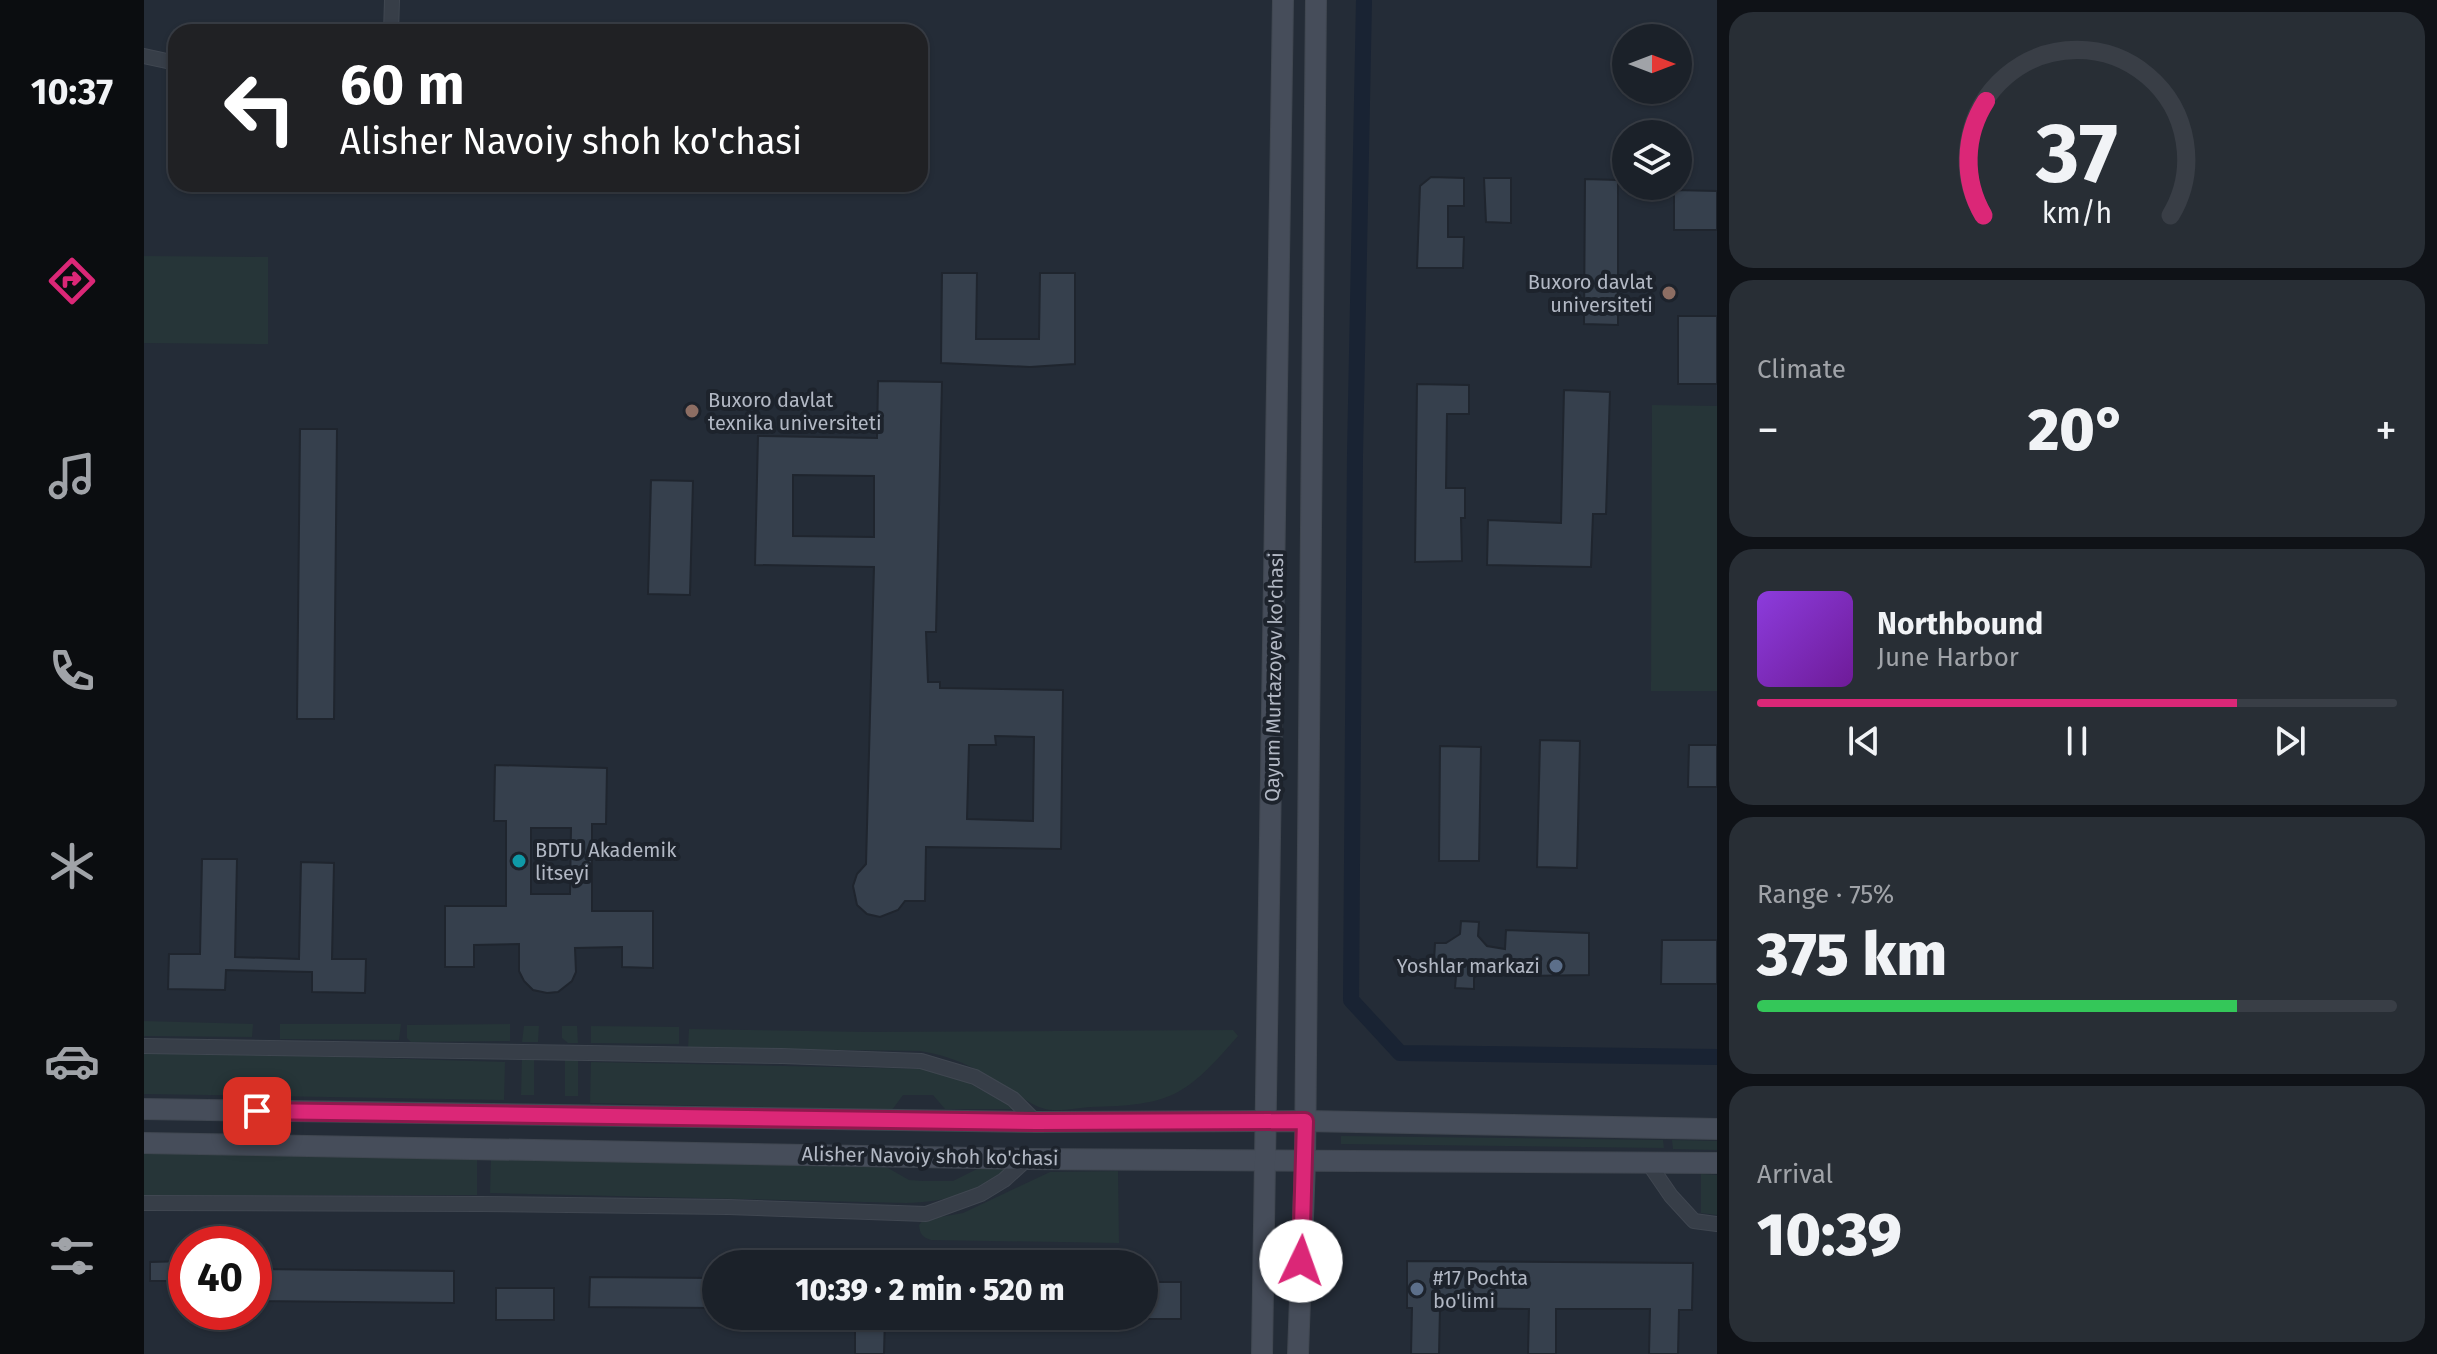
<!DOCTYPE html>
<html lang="en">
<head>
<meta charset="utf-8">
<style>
	:root { --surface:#1b2129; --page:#282e35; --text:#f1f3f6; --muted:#a0a3a8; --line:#393e46; --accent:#db2777 }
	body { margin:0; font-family:"Fira Sans",sans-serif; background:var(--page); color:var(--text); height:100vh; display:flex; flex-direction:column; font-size:30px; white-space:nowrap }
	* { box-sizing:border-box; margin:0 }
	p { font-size:26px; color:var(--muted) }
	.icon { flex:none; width:44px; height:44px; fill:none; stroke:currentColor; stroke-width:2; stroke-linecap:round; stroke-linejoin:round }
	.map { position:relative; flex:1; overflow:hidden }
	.sheet { display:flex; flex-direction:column; gap:12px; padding:12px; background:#0f1217; width:720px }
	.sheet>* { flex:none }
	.hud { position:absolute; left:24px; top:24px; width:760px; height:168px; border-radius:24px; box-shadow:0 2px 6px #0004,0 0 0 2px var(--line); background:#202124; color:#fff; overflow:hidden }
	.needle { width:52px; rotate:90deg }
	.controls { position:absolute; left:1468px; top:24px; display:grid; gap:16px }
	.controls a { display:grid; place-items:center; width:80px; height:80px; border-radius:50%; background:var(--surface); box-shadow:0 2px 6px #0004,0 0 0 2px var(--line); font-size:40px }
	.speed { position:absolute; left:24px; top:1226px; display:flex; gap:16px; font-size:40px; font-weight:700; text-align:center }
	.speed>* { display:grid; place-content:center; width:104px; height:104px; border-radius:50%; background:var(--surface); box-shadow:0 2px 6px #0004,0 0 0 2px var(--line); line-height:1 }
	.speed .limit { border:12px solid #d22; background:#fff; color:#111 }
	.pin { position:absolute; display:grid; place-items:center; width:68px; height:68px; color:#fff; margin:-34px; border-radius:16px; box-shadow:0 4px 12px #0006 }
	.me { position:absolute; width:88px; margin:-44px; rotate:3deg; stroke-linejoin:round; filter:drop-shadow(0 0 6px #0008) }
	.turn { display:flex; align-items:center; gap:28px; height:168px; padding:0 40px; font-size:36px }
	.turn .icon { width:104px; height:104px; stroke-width:2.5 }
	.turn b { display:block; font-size:56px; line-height:68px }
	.big { font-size:60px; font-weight:800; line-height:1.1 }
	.sheet .tile { flex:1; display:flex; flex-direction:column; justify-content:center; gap:12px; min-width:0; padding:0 28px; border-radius:24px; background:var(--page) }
	.sheet .dial { align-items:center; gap:0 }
	.dial svg { height:208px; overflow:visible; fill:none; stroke:var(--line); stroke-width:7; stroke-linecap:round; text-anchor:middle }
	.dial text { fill:var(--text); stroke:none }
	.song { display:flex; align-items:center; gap:24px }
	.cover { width:96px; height:96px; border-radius:12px; background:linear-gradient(135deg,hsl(270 70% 55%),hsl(280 70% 35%)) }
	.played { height:8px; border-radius:4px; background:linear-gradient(90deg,var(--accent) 75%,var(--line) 75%) }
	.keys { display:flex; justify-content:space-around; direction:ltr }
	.heat { display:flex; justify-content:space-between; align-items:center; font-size:44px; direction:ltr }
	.charge { height:12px; border-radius:6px; background:linear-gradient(90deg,#34c759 75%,var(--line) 0) }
	.trip { position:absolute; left:558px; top:1250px; width:456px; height:80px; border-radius:40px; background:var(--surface); box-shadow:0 2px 6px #0004,0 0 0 2px var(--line); font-weight:800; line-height:80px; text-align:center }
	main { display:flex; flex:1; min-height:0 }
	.tabs { display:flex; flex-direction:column; width:144px; justify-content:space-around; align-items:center; background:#0b0d10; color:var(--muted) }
	.tabs .icon { width:56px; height:56px }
	.tabs .on { color:var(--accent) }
	.tabs b { font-size:36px; color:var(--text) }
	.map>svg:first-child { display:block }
</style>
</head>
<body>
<main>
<nav class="tabs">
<b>10:37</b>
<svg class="icon on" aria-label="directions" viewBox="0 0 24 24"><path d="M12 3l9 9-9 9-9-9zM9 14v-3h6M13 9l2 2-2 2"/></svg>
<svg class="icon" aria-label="music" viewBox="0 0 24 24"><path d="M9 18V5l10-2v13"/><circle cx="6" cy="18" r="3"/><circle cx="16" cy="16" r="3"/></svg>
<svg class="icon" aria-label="phone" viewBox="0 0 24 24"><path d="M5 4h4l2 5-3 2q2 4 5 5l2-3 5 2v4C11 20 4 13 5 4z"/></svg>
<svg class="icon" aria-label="climate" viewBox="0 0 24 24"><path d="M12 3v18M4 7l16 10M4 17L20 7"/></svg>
<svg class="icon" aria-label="car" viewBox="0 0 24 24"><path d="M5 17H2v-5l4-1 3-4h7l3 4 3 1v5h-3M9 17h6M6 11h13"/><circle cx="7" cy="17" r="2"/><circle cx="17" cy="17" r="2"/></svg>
<svg class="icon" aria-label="filters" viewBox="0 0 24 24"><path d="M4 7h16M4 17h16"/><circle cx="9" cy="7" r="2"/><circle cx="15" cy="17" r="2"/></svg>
</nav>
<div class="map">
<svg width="1573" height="1354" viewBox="0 0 1573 1354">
	<rect width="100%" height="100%" fill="#242c37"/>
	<g fill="#263538">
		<polygon points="0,256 124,257 124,344 0,343"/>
		<polygon points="1508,405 1573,406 1573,691 1507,691"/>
		<polygon points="0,1021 109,1024 108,1037 0,1036"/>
		<polygon points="136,1024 257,1024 255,1040 136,1039"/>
		<polygon points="366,1024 366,1041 267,1042 263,1038 263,1025"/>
		<polygon points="380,1026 395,1026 394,1042 378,1042"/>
		<polygon points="418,1026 433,1026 434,1043 424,1043 418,1038"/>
		<polygon points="447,1026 535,1027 535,1044 447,1043"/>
		<path d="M545 1029 723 1032 1089 1030 1094 1036C1041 1097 1027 1105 947 1107 933 1108 911 1113 898 1108 887 1105 876 1095 866 1089 835 1070 813 1057 776 1051L544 1048Z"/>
		<polygon points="0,1051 361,1062 360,1100 0,1094"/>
		<polygon points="378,1056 390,1056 390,1095 377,1095"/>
		<rect x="421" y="1057" width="13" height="39"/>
		<polygon points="447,1062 784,1069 818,1079 871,1109 801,1109 789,1095 759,1095 748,1110 446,1103"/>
		<polygon points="1197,1136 1519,1140 1520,1148 1197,1144"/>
		<polygon points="1528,1140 1573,1141 1573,1150 1529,1149"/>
		<polygon points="0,1153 333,1155 333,1195 0,1195"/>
		<path d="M347 1158 737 1164 765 1180 779 1181H809L835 1168H865C833 1193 802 1202 762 1203L346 1193Z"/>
		<path d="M974 1171 975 1243 787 1240C778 1237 776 1234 775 1225L779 1220 819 1213 906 1172Z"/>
		<polygon points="1557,1174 1573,1175 1573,1215 1557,1213"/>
	</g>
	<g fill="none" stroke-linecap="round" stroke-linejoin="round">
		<polyline stroke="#192333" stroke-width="16" points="1220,0 1211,455 1207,1000 1256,1053 1573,1057"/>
	</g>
	<g fill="#36404d" stroke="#1f252e" stroke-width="2" fill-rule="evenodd">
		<polygon points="1287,177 1320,178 1320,206 1304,206 1304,237 1320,237 1319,268 1273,268 1276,186"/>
		<polygon points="1340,178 1367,178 1367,223 1342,222"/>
		<polygon points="1441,179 1474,180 1474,325 1440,324"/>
		<polygon points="1530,190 1573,191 1573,230 1530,230"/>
		<polygon points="798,273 833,273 832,339 895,339 896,273 931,273 931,364 886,367 797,363"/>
		<rect x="1534" y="316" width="39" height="68"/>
		<path d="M734 381 798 382 792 632H782L784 682H796V688L919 690 917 849 782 847 781 901H761L754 910 736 917 723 914 713 905 709 886 713 874 722 864 730 567 611 565 614 436 733 438ZM649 475 730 476V537L649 536ZM851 736 890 737 889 821 823 819 825 745H852Z"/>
		<polygon points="1273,384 1325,385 1325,414 1303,414 1302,488 1321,488 1321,518 1317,518 1318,561 1271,562"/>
		<polygon points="1420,390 1466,392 1462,514 1449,514 1447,567 1343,565 1344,520 1417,523"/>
		<polygon points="156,429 193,429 190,719 153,719"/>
		<polygon points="507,480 549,481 546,595 504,594"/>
		<polygon points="1396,740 1436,741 1433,868 1393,867"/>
		<polygon points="1545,745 1573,745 1573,787 1544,787"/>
		<polygon points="1296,746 1337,747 1335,861 1295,861"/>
		<path d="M351 765 463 768 462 824H448V911H509V968L478 967V947L431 948 432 972 428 981 414 992 403 993 389 990 380 981 375 971V944L330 945V967H301V906H362V821H350ZM387 828H427L426 894H387Z"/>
		<polygon points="58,859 93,859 91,957 155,959 157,862 190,863 188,959 222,959 221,993 168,992 168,972 82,970 81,990 24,989 25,954 56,954"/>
		<polygon points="1317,921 1335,922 1334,936 1343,946 1361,949 1362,930 1445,933 1445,975 1374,976 1374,966 1343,964 1330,978 1330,989 1311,988 1312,976 1302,962 1290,961 1291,943 1302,943 1316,934"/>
		<polygon points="1518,940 1573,940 1573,984 1517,984"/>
		<polygon points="42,1261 42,1281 6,1281 6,1262"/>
		<polygon points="1263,1261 1549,1263 1548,1310 1535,1310 1534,1354 1505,1354 1506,1309 1412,1309 1412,1354 1384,1354 1385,1309 1296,1308 1295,1354 1267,1354 1268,1308 1263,1308"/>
		<polygon points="110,1269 310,1271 310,1303 110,1301"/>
		<polygon points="446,1277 572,1278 572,1308 445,1307"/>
		<rect x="1002" y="1282" width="35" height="37"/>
		<rect x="352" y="1288" width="58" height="32"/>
		<polygon points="711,1316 741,1316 740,1354 711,1354"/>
	</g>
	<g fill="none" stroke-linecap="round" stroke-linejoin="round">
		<g stroke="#404751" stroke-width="16">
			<g id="street">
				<polyline points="247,32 248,0"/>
				<polyline points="0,56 32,63"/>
				<polyline points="0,1046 638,1056 777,1061 831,1077 869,1099 892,1122"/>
				<polyline points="1503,1161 1527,1196 1550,1221 1573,1224"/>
				<polyline points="0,1203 336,1204 584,1207 782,1214 837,1194 860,1180 883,1159"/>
			</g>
		</g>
		<g stroke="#404751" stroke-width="22">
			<g id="secondary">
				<polyline points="0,1109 892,1122 1161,1121 1573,1129"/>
				<polyline points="0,1143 883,1159 1573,1163"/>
				<polyline points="1118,1354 1139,0"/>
				<polyline points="1154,1354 1161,1162 1172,0"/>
			</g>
		</g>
		<use href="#street" stroke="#373e48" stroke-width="14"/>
		<use href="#secondary" stroke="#464d5a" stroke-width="20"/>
	</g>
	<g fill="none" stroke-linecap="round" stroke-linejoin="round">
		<g stroke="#8e194d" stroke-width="20">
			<polyline id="route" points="113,1111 892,1122 1161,1121 1157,1261"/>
		</g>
		<use href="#route" stroke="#db2777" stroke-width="14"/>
	</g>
	<g fill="#8d6e63" stroke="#1d232c" stroke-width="3">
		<circle cx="1525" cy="293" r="8"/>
		<circle cx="548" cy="411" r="8"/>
	</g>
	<circle fill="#0f9aa8" stroke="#1d232c" stroke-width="3" cx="375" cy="861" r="8"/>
	<g fill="#5c6f8a" stroke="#1d232c" stroke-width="3">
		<circle cx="1412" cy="966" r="8"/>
		<circle cx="1273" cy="1289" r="8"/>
	</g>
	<g text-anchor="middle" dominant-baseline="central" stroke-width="8" stroke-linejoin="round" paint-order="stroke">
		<g font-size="20" fill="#b2b8c4" stroke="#1d232c" text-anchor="start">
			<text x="1509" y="282" text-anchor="end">Buxoro davlat<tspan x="1509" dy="23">universiteti</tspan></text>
			<text x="564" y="400">Buxoro davlat<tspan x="564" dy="23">texnika universiteti</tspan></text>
			<text x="391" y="850">BDTU Akademik<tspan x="391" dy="23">litseyi</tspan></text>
			<text x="1396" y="966" text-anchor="end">Yoshlar markazi</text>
			<text x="1289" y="1278">#17 Pochta<tspan x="1289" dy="23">bo'limi</tspan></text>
		</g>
		<g font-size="20" fill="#b2b8c4" stroke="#1d232c">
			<text transform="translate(1130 677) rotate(-89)">Qayum Murtazoyev ko'chasi</text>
			<text transform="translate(786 1156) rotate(1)">Alisher Navoiy shoh ko'chasi</text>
		</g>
	</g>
</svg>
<div class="controls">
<a><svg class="needle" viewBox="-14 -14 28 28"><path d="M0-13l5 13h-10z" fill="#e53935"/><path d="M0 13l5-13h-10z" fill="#a0a3a8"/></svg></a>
<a><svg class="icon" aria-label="layers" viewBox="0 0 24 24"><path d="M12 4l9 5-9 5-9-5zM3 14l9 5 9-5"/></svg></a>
</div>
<div class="speed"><div class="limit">40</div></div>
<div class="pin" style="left:113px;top:1111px;background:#d93025"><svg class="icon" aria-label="arrive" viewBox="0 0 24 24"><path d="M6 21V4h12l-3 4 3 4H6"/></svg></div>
<svg class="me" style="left:1157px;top:1261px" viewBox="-20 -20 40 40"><circle r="19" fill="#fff"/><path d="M0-13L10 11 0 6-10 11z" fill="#db2777"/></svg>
<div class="trip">10:39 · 2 min · 520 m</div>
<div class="hud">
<div class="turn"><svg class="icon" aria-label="left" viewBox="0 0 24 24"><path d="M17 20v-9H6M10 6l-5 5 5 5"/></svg><div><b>60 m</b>Alisher Navoiy shoh ko'chasi</div></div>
</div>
</div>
<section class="sheet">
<div class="tile dial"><svg viewBox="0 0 100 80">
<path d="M14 69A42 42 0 1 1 86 69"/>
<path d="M14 69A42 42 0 0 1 15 25" stroke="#db2777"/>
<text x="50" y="56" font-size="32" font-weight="700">37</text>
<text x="50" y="72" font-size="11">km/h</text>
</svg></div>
<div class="tile"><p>Climate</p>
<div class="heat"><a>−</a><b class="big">20°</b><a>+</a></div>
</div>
<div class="tile">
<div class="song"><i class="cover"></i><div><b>Northbound</b><p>June Harbor</p></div></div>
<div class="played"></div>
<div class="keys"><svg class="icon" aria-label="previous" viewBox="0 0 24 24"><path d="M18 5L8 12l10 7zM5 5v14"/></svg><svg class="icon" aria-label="pause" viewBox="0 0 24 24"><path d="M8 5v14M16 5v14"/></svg><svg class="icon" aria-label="next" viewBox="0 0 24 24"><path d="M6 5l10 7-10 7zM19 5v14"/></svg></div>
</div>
<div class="tile"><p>Range · 75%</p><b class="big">375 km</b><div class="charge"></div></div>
<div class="tile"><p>Arrival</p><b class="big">10:39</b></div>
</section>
</main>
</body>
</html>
